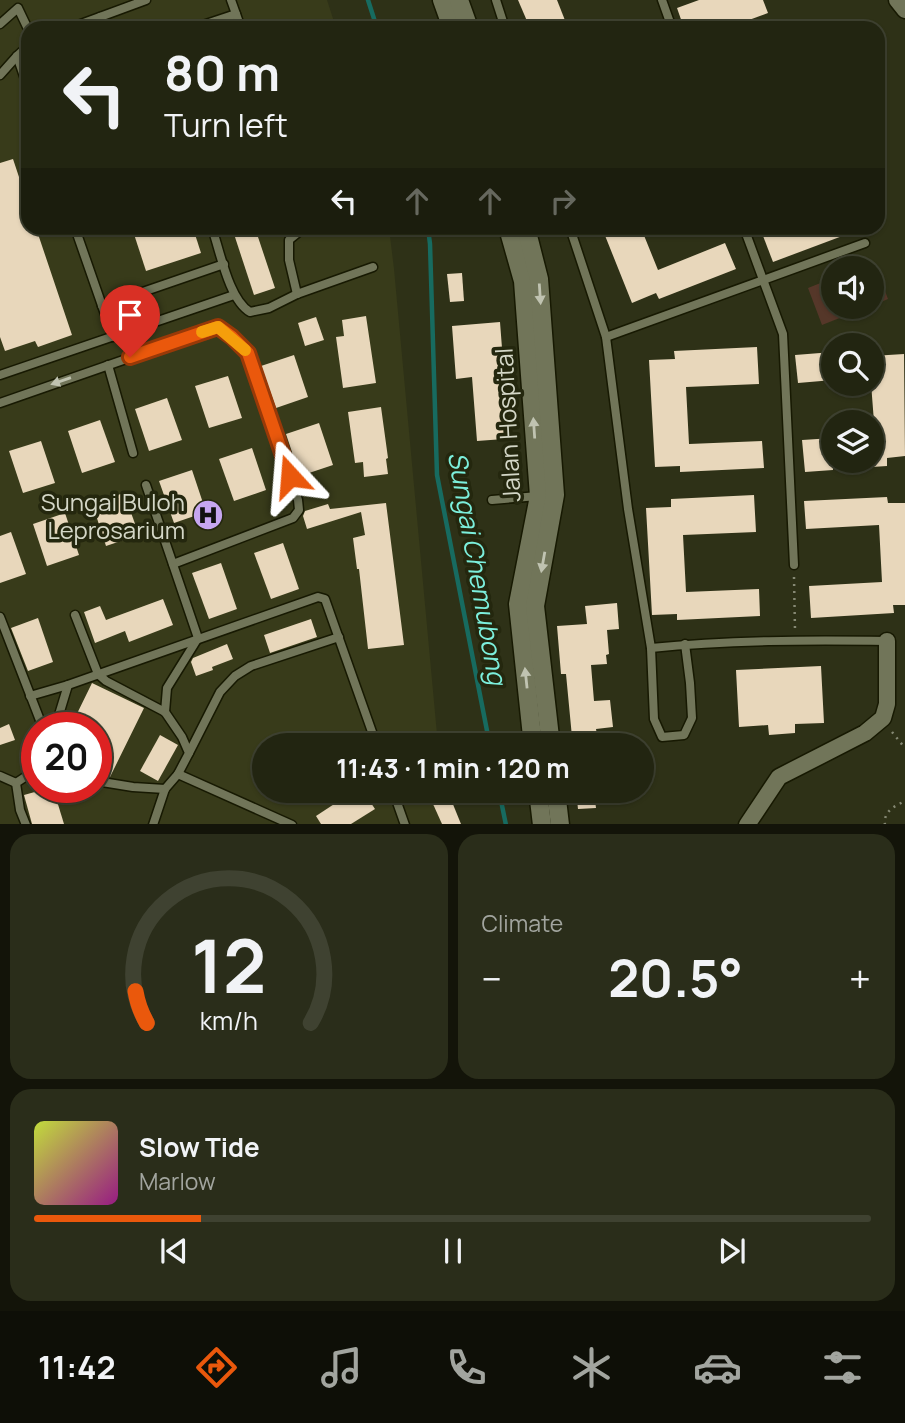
<!DOCTYPE html>
<html lang="en">
<head>
<meta charset="utf-8">
<style>
	:root { --surface:#222511; --page:#2a2d1a; --text:#f1f3f6; --muted:#a2a59f; --line:#3f4231; --accent:#ea580c }
	body { margin:0; font-family:Manrope,sans-serif; background:var(--page); color:var(--text); height:100vh; display:flex; flex-direction:column; font-size:26px; white-space:nowrap }
	* { box-sizing:border-box; margin:0 }
	p { font-size:23px; color:var(--muted) }
	.icon { flex:none; width:38px; height:38px; fill:none; stroke:currentColor; stroke-width:2; stroke-linecap:round; stroke-linejoin:round }
	.map { position:relative; height:824px; overflow:hidden }
	.drawer { display:flex; flex-direction:column; gap:10px; padding:10px; background:#131409; flex:1 }
	.drawer>* { flex:none }
	.banner { position:absolute; left:21px; top:21px; width:864px; height:214px; border-radius:21px; box-shadow:0 2px 5px #0004,0 0 0 2px var(--line); background:#222511; color:var(--text); overflow:hidden }
	.buttons { position:absolute; left:821px; top:256px; display:grid; gap:14px }
	.buttons a { display:grid; place-items:center; width:63px; height:63px; border-radius:50%; background:var(--surface); box-shadow:0 2px 5px #0004,0 0 0 2px var(--line); font-size:35px }
	.speed { position:absolute; left:21px; top:712px; display:flex; gap:14px; font-size:35px; font-weight:700; text-align:center }
	.speed>* { display:grid; place-content:center; width:91px; height:91px; border-radius:50%; background:var(--surface); box-shadow:0 2px 5px #0004,0 0 0 2px var(--line); line-height:1 }
	.speed .limit { border:10px solid #d22; background:#fff; color:#111 }
	.pin { position:absolute; display:grid; place-items:center; width:60px; height:60px; color:#fff; margin:-72px -30px; border-radius:50% 50% 50% 0; rotate:-45deg; box-shadow:0 0 7px #0007 }
	.pin .icon { rotate:45deg }
	.me { position:absolute; width:77px; margin:-38px; rotate:341deg; stroke-linejoin:round; filter:drop-shadow(0 0 5px #0008) }
	.turn { display:flex; align-items:center; gap:24px; height:147px; padding:0 28px; font-size:32px }
	.turn .icon { width:91px; height:91px; stroke-width:2.5 }
	.turn b { display:block; font-size:49px; line-height:60px }
	.lanes { display:flex; align-items:center; height:66px; padding:0 28px; background:#0003; justify-content:center; gap:35px; direction:ltr }
	.lanes .off { opacity:.35 }
	.big { font-size:52px; font-weight:700; line-height:1.1 }
	.drawer .widget { flex:1; display:flex; flex-direction:column; justify-content:center; gap:10px; min-width:0; padding:0 24px; border-radius:21px; background:var(--page) }
	.drawer .dial { align-items:center; gap:0 }
	.dial svg { height:182px; overflow:visible; fill:none; stroke:var(--line); stroke-width:7; stroke-linecap:round; text-anchor:middle }
	.dial text { fill:var(--text); stroke:none }
	.song { display:flex; align-items:center; gap:21px }
	.cover { width:84px; height:84px; border-radius:10px; background:linear-gradient(135deg,hsl(70 70% 55%),hsl(310 70% 35%)) }
	.played { height:7px; border-radius:4px; background:linear-gradient(90deg,var(--accent) 20%,var(--line) 20%) }
	.keys { display:flex; justify-content:space-around; direction:ltr }
	.heat { display:flex; justify-content:space-between; align-items:center; font-size:38px; direction:ltr }
	.drawer .tiles { flex:1; display:grid; gap:10px; grid-template-columns:1fr 1fr }
	.widget:last-child { grid-column:span 2 }
	.trip { position:absolute; left:252px; top:733px; width:402px; height:70px; border-radius:35px; background:var(--surface); box-shadow:0 2px 5px #0004,0 0 0 2px var(--line); font-weight:700; line-height:70px; text-align:center }
	.dock { display:flex; height:112px; justify-content:space-around; align-items:center; background:#0e0f07; color:var(--muted) }
	.dock .icon { width:49px; height:49px }
	.dock .on { color:var(--accent) }
	.dock b { font-size:32px; color:var(--text) }
	.map>svg:first-child { display:block }
</style>
</head>
<body>
<div class="map">
<svg width="905" height="825" viewBox="0 0 905 825">
	<rect width="100%" height="100%" fill="#2e3117"/>
	<path fill="#383b1a" fill-rule="evenodd" d="M0 0H327L336 28H28V228H389L394 269 438 745 264 746V791H447L453 824H0ZM37 728H96V788H37Z"/>
	<g fill="#553729">
		<polygon points="874,262 888,299 872,306 872,268 860,268"/>
		<polygon points="833,278 833,306 870,306 822,325 808,288"/>
	</g>
	<g fill="none" stroke-linecap="round" stroke-linejoin="round">
		<g stroke="#176b60" stroke-width="4.5">
			<polyline points="368,0 377,28"/>
			<polyline points="428,228 430,244 437,475 490,746"/>
			<polyline points="499,791 506,825"/>
		</g>
	</g>
	<g fill="#e8d7bb">
		<polygon points="518,0 557,0 568,28 530,28"/>
		<polygon points="699,0 763,0 768,13 727,28 684,28 677,8"/>
		<polygon points="13,159 28,204 28,228 36,228 72,335 38,347 35,341 5,351 0,337 0,163"/>
		<polygon points="132,228 193,228 201,253 146,271"/>
		<polygon points="232,228 255,228 275,288 254,295"/>
		<polygon points="602,228 641,228 658,270 725,243 736,269 659,299 656,293 632,303"/>
		<polygon points="760,228 861,228 861,229 773,262"/>
		<polygon points="462,273 464,301 450,302 447,274"/>
		<polygon points="366,316 376,383 343,388 336,337 344,336 342,320"/>
		<polygon points="316,317 324,340 305,346 298,323"/>
		<polygon points="500,322 504,374 499,375 504,439 477,441 472,377 456,379 452,326"/>
		<polygon points="757,347 759,384 686,387 689,444 762,441 764,468 680,472 680,466 655,467 649,360 675,359 674,351"/>
		<polygon points="833,352 833,380 798,383 795,355"/>
		<polygon points="904,354 905,456 887,458 887,466 872,467 872,435 875,435 871,383 872,356"/>
		<polygon points="294,355 308,397 276,408 261,366"/>
		<polygon points="228,376 242,418 209,428 195,386"/>
		<polygon points="167,398 182,440 149,451 135,409"/>
		<polygon points="381,407 388,458 386,459 388,474 364,477 363,462 355,463 348,412"/>
		<polygon points="100,420 115,462 82,473 68,431"/>
		<polygon points="319,423 333,465 300,476 286,434"/>
		<polygon points="833,438 833,470 805,472 802,440"/>
		<polygon points="41,441 55,483 23,493 9,451"/>
		<polygon points="252,448 266,490 234,501 219,459"/>
		<polygon points="192,470 206,512 174,523 159,481"/>
		<polygon points="124,493 139,535 106,546 92,503"/>
		<polygon points="754,495 756,532 683,535 686,592 759,589 760,616 677,620 677,614 652,615 646,508 671,507 671,499"/>
		<polygon points="887,497 888,503 905,503 905,605 893,605 894,613 811,618 809,586 882,582 879,525 806,529 804,501"/>
		<polygon points="386,503 404,645 368,649 359,569 357,569 353,538 365,535 361,512 307,529 303,516 305,511 328,504 330,509"/>
		<polygon points="65,513 79,555 47,566 33,524"/>
		<polygon points="11,532 26,574 0,583 0,536"/>
		<polygon points="283,543 299,589 271,599 254,553"/>
		<polygon points="221,563 237,609 209,619 192,573"/>
		<polygon points="163,599 173,625 129,642 125,631 95,643 84,612 100,606 106,620"/>
		<polygon points="617,603 619,629 607,630 609,654 606,655 607,664 591,665 594,701 610,700 613,727 596,729 597,735 572,737 566,674 561,674 557,626 587,624 585,606"/>
		<polygon points="38,618 53,662 28,671 11,628"/>
		<polygon points="311,619 317,637 270,653 264,635"/>
		<polygon points="227,644 233,659 212,667 213,670 196,676 191,662 193,658"/>
		<polygon points="821,666 824,723 795,724 795,733 769,735 768,725 739,727 736,670"/>
		<polygon points="92,683 144,708 110,777 96,775 96,728 70,728"/>
		<polygon points="9,724 15,740 0,745 0,728"/>
		<polygon points="160,735 178,745 158,781 140,771"/>
		<polygon points="49,788 53,788 64,824 32,824 24,795"/>
		<polygon points="354,791 363,791 375,809 351,824 321,824 316,816"/>
		<polygon points="576,791 594,791 596,808 578,809"/>
		<polygon points="450,797 461,824 442,824 433,804"/>
	</g>
	<g fill="none" stroke-linecap="round" stroke-linejoin="round">
		<g stroke="#171902" stroke-width="11">
			<g id="lane">
				<polyline points="231,0 241,28"/>
				<polyline points="496,0 505,28"/>
				<polyline points="662,0 672,28"/>
				<polyline points="100,17 106,28"/>
				<polyline points="0,24 18,8 28,29"/>
				<polyline points="70,28 146,0"/>
				<polyline points="194,28 236,14"/>
				<polyline points="17,56 28,88"/>
				<polyline points="0,75 17,56 28,46"/>
				<polyline points="75,228 113,337"/>
				<path d="M212 228C220 251 229 300 250 312L269 308 297 294 373 267"/>
				<polyline points="570,228 606,337 628,509 651,648 654,719 662,737 684,735 692,718 690,683 685,644"/>
				<polyline points="744,228 783,334 794,565"/>
				<polyline points="297,294 289,260 289,240 300,231 310,228"/>
				<polyline points="102,306 224,264"/>
				<polyline points="606,337 865,243"/>
				<polyline points="108,365 133,453"/>
				<polyline points="0,375 234,295"/>
				<polyline points="0,403 218,327 232,337 248,353 298,500 299,510 293,518 173,564"/>
				<polyline points="146,485 198,638 167,688 165,712"/>
				<polyline points="492,500 538,496"/>
				<polyline points="75,615 98,674 106,681 165,712 182,737 189,753 178,774 165,789 153,825"/>
				<polyline points="0,617 43,728"/>
				<path d="M651 648C729 640 808 640 887 641"/>
				<polyline points="30,696 68,685 318,597 325,599 377,746"/>
				<polyline points="55,728 68,685"/>
				<polyline points="189,753 220,692 235,676 251,666 339,637"/>
				<polyline points="178,774 292,825"/>
				<polyline points="0,776 16,783"/>
				<polyline points="96,781 133,787 165,789"/>
				<polyline points="393,791 405,825"/>
				<polyline points="26,825 20,810 16,783 37,769"/>
			</g>
		</g>
		<g stroke="#171902" stroke-width="19">
			<g id="street">
				<polyline points="897,0 905,10"/>
				<polyline points="747,825 779,777 865,733 883,718 887,704 887,641"/>
			</g>
		</g>
		<g stroke="#171902" stroke-width="21">
			<g id="secondary">
				<polyline points="442,0 452,28"/>
				<polyline points="459,0 469,28"/>
				<polyline points="508,228 523,281 539,496 518,604 533,746"/>
				<polyline points="526,228 539,279 555,495 535,606 551,746"/>
				<polyline points="538,791 542,825"/>
				<polyline points="556,791 560,825"/>
			</g>
		</g>
		<g stroke="#868974" stroke-width="2.5" stroke-dasharray="2 5" stroke-linecap="butt">
			<polyline points="794,577 795,630"/>
			<polyline points="892,732 905,748"/>
			<path d="M885 825C883 811 895 806 905 801"/>
		</g>
		<use href="#lane" stroke="#717559" stroke-width="8"/>
		<use href="#street" stroke="#717559" stroke-width="16"/>
		<use href="#secondary" stroke="#717559" stroke-width="18"/>
	</g>
	<defs><path id="oneway-solid" d="M-6-.8H1V-3.2L6.5 0L1 3.2V.8H-6Z" transform="scale(1.75)"/></defs>
	<g fill="#c0c3b1">
		<use href="#oneway-solid" transform="translate(540 294) rotate(86)"/>
		<use href="#oneway-solid" transform="translate(61 381) rotate(161)"/>
		<use href="#oneway-solid" transform="translate(534 428) rotate(-94)"/>
		<use href="#oneway-solid" transform="translate(543 562) rotate(100)"/>
		<use href="#oneway-solid" transform="translate(526 678) rotate(-96)"/>
	</g>
	<g fill="none" stroke-linecap="round" stroke-linejoin="round">
		<g stroke="#983908" stroke-width="18">
			<polyline id="route" points="130,357 218,327 232,337 248,353 290,476"/>
		</g>
		<use href="#route" stroke="#ea580c" stroke-width="12"/>
		<polyline stroke="#f59e0b" stroke-width="12" points="202,332 218,327 245,350"/>
	</g>
	<defs>
		<g id="hospital-disc" transform="scale(1.575)"><circle r="9.5" fill="#c6a6f0" stroke="#24270e"/><path d="M-5-5h3v3.5h4V-5h3V5h-3V1.5h-4V5h-3Z" fill="#111"/></g>
	</defs>
	<g fill-rule="evenodd">
		<use href="#hospital-disc" x="208" y="515"/>
	</g>
	<g text-anchor="middle" dominant-baseline="central" stroke-width="7" stroke-linejoin="round" paint-order="stroke">
		<g font-size="24" fill="#d4d7c7" stroke="#24270e">
			<text transform="translate(507 425) rotate(-93)">Jalan Hospital</text>
		</g>
		<g font-size="24" fill="#d4d7c7" stroke="#24270e" text-anchor="end">
			<text x="185" y="501">Sungai Buloh<tspan x="185" dy="28">Leprosarium</tspan></text>
		</g>
		<g font-size="26" font-style="italic" fill="#7cefdc" stroke="#24270e">
			<text transform="translate(478 568) rotate(80)">Sungai Chemubong</text>
		</g>
	</g>
</svg>
<div class="buttons">
<a><svg class="icon" aria-label="sound" viewBox="0 0 24 24"><path d="M4 9h4l5-4v14l-5-4H4zM17 9q2 3 0 6"/></svg></a>
<a><svg class="icon" aria-label="search" viewBox="0 0 24 24"><circle cx="10" cy="10" r="6"/><path d="M15 15l6 6"/></svg></a>
<a><svg class="icon" aria-label="layers" viewBox="0 0 24 24"><path d="M12 4l9 5-9 5-9-5zM3 14l9 5 9-5"/></svg></a>
</div>
<div class="speed"><div class="limit">20</div></div>
<div class="pin" style="left:130px;top:357px;background:#d93025"><svg class="icon" aria-label="arrive" viewBox="0 0 24 24"><path d="M6 21V4h12l-3 4 3 4H6"/></svg></div>
<svg class="me" style="left:290px;top:476px" viewBox="-20 -20 40 40"><path d="M0-17L14 15 0 8-14 15z" fill="#ea580c" stroke="#fff" stroke-width="4"/></svg>
<div class="trip">11:43 · 1 min · 120 m</div>
<div class="banner">
<div class="turn"><svg class="icon" aria-label="left" viewBox="0 0 24 24"><path d="M17 20v-9H6M10 6l-5 5 5 5"/></svg><div><b>80 m</b>Turn left</div></div>
<div class="lanes"><svg class="icon" aria-label="left" viewBox="0 0 24 24"><path d="M17 20v-9H6M10 6l-5 5 5 5"/></svg><svg class="icon off" aria-label="ahead" viewBox="0 0 24 24"><path d="M12 20V5M6 11l6-6 6 6"/></svg><svg class="icon off" aria-label="ahead" viewBox="0 0 24 24"><path d="M12 20V5M6 11l6-6 6 6"/></svg><svg class="icon off" aria-label="right" viewBox="0 0 24 24"><path d="M7 20v-9h11M14 6l5 5-5 5"/></svg></div>
</div>
</div>
<section class="drawer">
<div class="tiles">
<div class="widget dial"><svg viewBox="0 0 100 80">
<path d="M14 69A42 42 0 1 1 86 69"/>
<path d="M14 69A42 42 0 0 1 9 55" stroke="#ea580c"/>
<text x="50" y="56" font-size="32" font-weight="700">12</text>
<text x="50" y="72" font-size="11">km/h</text>
</svg></div>
<div class="widget"><p>Climate</p>
<div class="heat"><a>−</a><b class="big">20.5°</b><a>+</a></div>
</div>
<div class="widget">
<div class="song"><i class="cover"></i><div><b>Slow Tide</b><p>Marlow</p></div></div>
<div class="played"></div>
<div class="keys"><svg class="icon" aria-label="previous" viewBox="0 0 24 24"><path d="M18 5L8 12l10 7zM5 5v14"/></svg><svg class="icon" aria-label="pause" viewBox="0 0 24 24"><path d="M8 5v14M16 5v14"/></svg><svg class="icon" aria-label="next" viewBox="0 0 24 24"><path d="M6 5l10 7-10 7zM19 5v14"/></svg></div>
</div>
</div>
</section>
<nav class="dock">
<b>11:42</b>
<svg class="icon on" aria-label="directions" viewBox="0 0 24 24"><path d="M12 3l9 9-9 9-9-9zM9 14v-3h6M13 9l2 2-2 2"/></svg>
<svg class="icon" aria-label="music" viewBox="0 0 24 24"><path d="M9 18V5l10-2v13"/><circle cx="6" cy="18" r="3"/><circle cx="16" cy="16" r="3"/></svg>
<svg class="icon" aria-label="phone" viewBox="0 0 24 24"><path d="M5 4h4l2 5-3 2q2 4 5 5l2-3 5 2v4C11 20 4 13 5 4z"/></svg>
<svg class="icon" aria-label="climate" viewBox="0 0 24 24"><path d="M12 3v18M4 7l16 10M4 17L20 7"/></svg>
<svg class="icon" aria-label="car" viewBox="0 0 24 24"><path d="M5 17H2v-5l4-1 3-4h7l3 4 3 1v5h-3M9 17h6M6 11h13"/><circle cx="7" cy="17" r="2"/><circle cx="17" cy="17" r="2"/></svg>
<svg class="icon" aria-label="filters" viewBox="0 0 24 24"><path d="M4 7h16M4 17h16"/><circle cx="9" cy="7" r="2"/><circle cx="15" cy="17" r="2"/></svg>
</nav>
</body>
</html>
